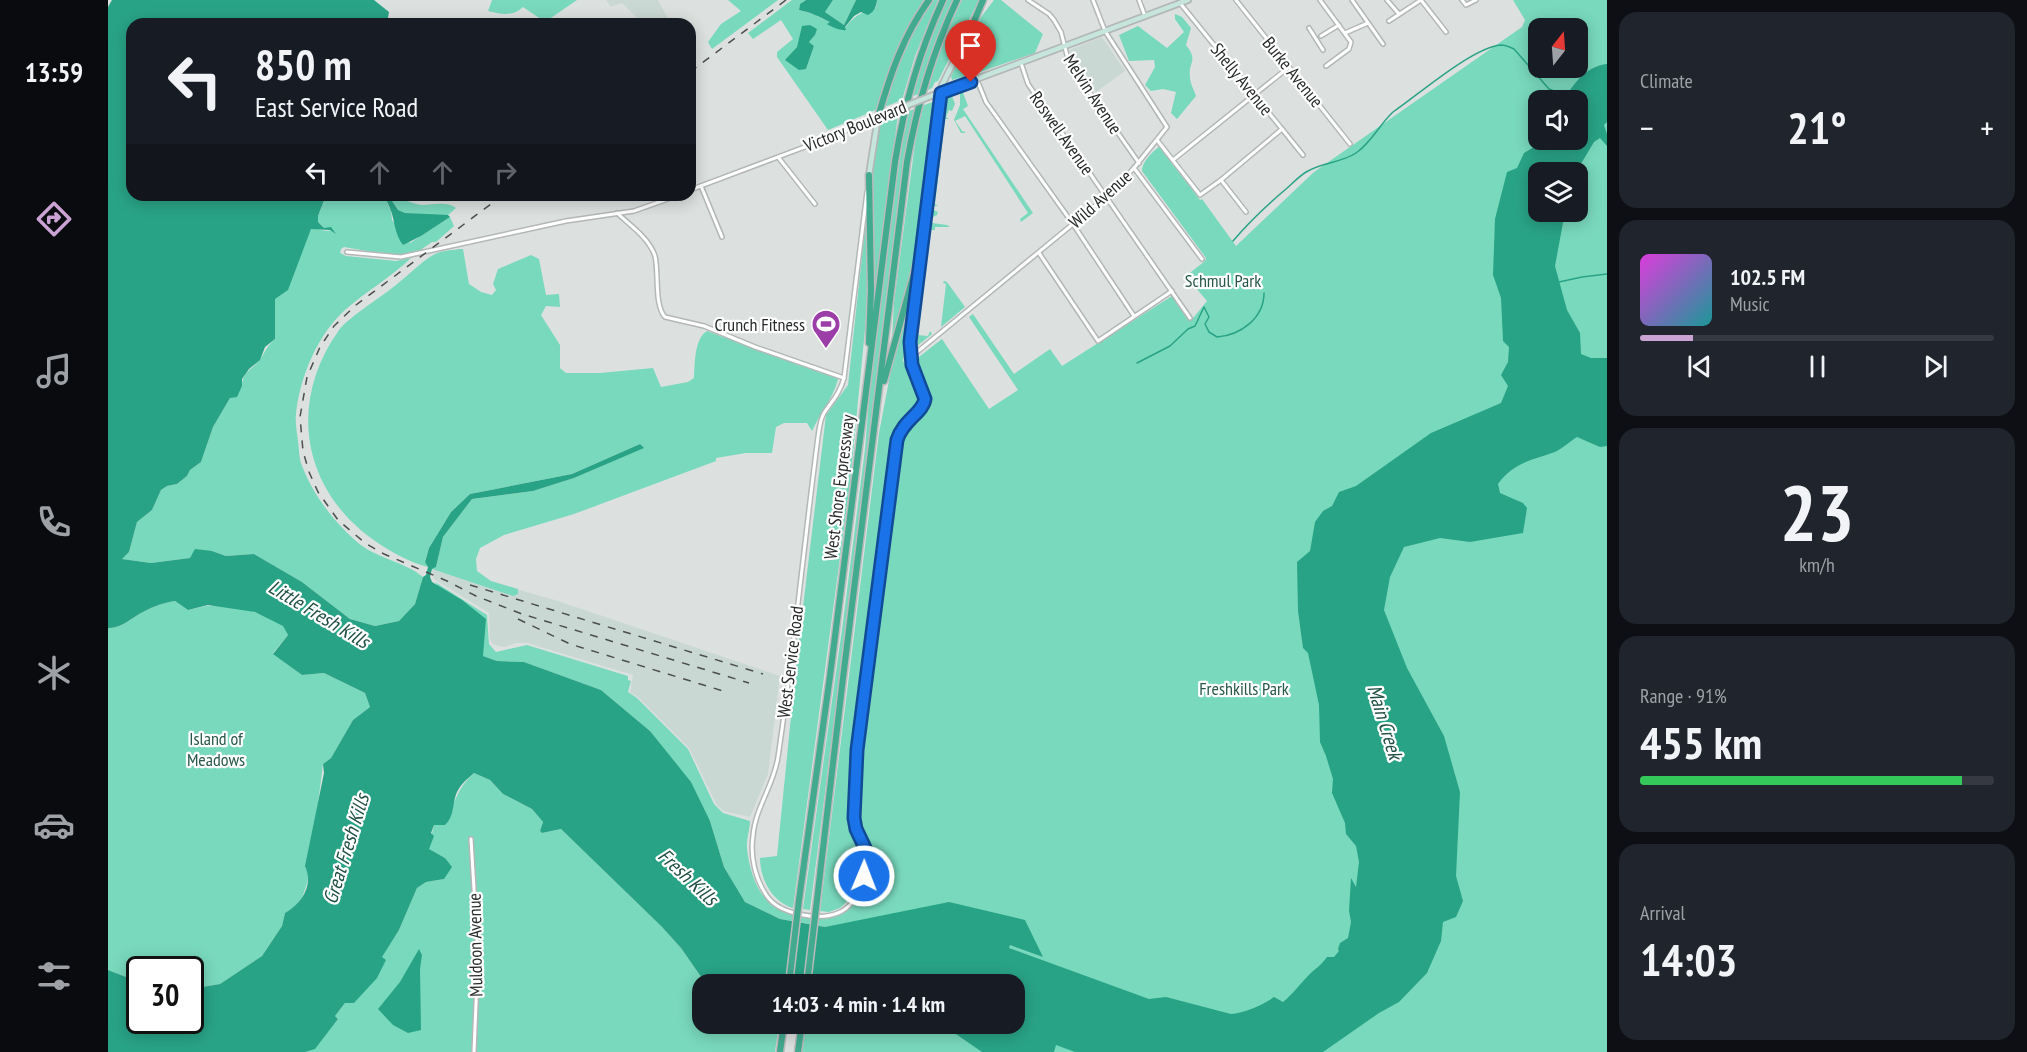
<!DOCTYPE html>
<html lang="en">
<head>
<meta charset="utf-8">
<style>
	:root { --surface:#171b24; --page:#20242c; --text:#f1f3f6; --muted:#9ea1a6; --line:#363941; --accent:#caa2d3 }
	body { margin:0; font-family:"PT Sans Narrow",sans-serif; background:var(--page); color:var(--text); height:100vh; display:flex; flex-direction:column; font-size:22px; white-space:nowrap }
	* { box-sizing:border-box; margin:0 }
	p { font-size:20px; color:var(--muted) }
	.icon { flex:none; width:33px; height:33px; fill:none; stroke:currentColor; stroke-width:2; stroke-linecap:round; stroke-linejoin:round }
	.map { position:relative; flex:1; overflow:hidden }
	.panel { display:flex; flex-direction:column; gap:12px; padding:12px; background:#0d0f14; width:420px }
	.panel>* { flex:none }
	.hud { position:absolute; left:18px; top:18px; width:570px; height:183px; border-radius:18px; box-shadow:0 3px 15px #0003; background:#171b24; color:var(--text); overflow:hidden }
	.needle { width:39px; rotate:17deg }
	.fabs { position:absolute; left:1420px; top:18px; display:grid; gap:12px }
	.fabs a { display:grid; place-items:center; width:60px; height:60px; border-radius:12px; background:var(--surface); box-shadow:0 3px 15px #0003; font-size:30px }
	.speed { position:absolute; left:18px; top:956px; display:flex; gap:12px; font-size:30px; font-weight:700; text-align:center }
	.speed>* { display:grid; place-content:center; width:78px; height:78px; border-radius:50%; background:var(--surface); box-shadow:0 3px 15px #0003; line-height:1 }
	.speed .limit { border:3px solid #111; border-radius:9px; background:#fff; color:#111 }
	.pin { position:absolute; display:grid; place-items:center; width:51px; height:51px; color:#fff; margin:-62px -26px; border-radius:50% 50% 50% 0; rotate:-45deg; box-shadow:0 0 6px #0007 }
	.pin .icon { rotate:45deg }
	.me { position:absolute; width:66px; margin:-33px; rotate:1deg; stroke-linejoin:round; filter:drop-shadow(0 0 4px #0008) }
	.turn { display:flex; align-items:center; gap:21px; height:126px; padding:0 30px; font-size:27px }
	.turn .icon { width:78px; height:78px; stroke-width:2.5 }
	.turn b { display:block; font-size:42px; line-height:51px }
	.lanes { display:flex; align-items:center; height:57px; padding:0 30px; background:#0003; justify-content:center; gap:30px; direction:ltr }
	.lanes .off { opacity:.35 }
	.big { font-size:45px; font-weight:800; line-height:1.1 }
	.panel .widget { flex:1; display:flex; flex-direction:column; justify-content:center; gap:9px; min-width:0; padding:0 21px; border-radius:18px; background:var(--page) }
	.panel .dial { align-items:center; gap:0 }
	.dial b { font-size:78px; line-height:1 }
	.song { display:flex; align-items:center; gap:18px }
	.cover { width:72px; height:72px; border-radius:9px; background:linear-gradient(135deg,hsl(300 70% 55%),hsl(180 70% 35%)) }
	.played { height:6px; border-radius:3px; background:linear-gradient(90deg,var(--accent) 15%,var(--line) 15%) }
	.keys { display:flex; justify-content:space-around; direction:ltr }
	.heat { display:flex; justify-content:space-between; align-items:center; font-size:33px; direction:ltr }
	.charge { height:9px; border-radius:4px; background:linear-gradient(90deg,#34c759 91%,var(--line) 0) }
	.trip { position:absolute; left:584px; top:974px; width:333px; height:60px; border-radius:18px; background:var(--surface); box-shadow:0 3px 15px #0003; font-weight:800; line-height:60px; text-align:center }
	main { display:flex; flex:1; min-height:0 }
	.tab-bar { display:flex; flex-direction:column; width:108px; justify-content:space-around; align-items:center; background:#090b0e; color:var(--muted) }
	.tab-bar .icon { width:42px; height:42px }
	.tab-bar .current { color:var(--accent) }
	.tab-bar b { font-size:27px; color:var(--text) }
	.map>svg:first-child { display:block }
</style>
</head>
<body>
<main>
<nav class="tab-bar">
<b>13:59</b>
<svg class="icon current" aria-label="directions" viewBox="0 0 24 24"><path d="M12 3l9 9-9 9-9-9zM9 14v-3h6M13 9l2 2-2 2"/></svg>
<svg class="icon" aria-label="music" viewBox="0 0 24 24"><path d="M9 18V5l10-2v13"/><circle cx="6" cy="18" r="3"/><circle cx="16" cy="16" r="3"/></svg>
<svg class="icon" aria-label="phone" viewBox="0 0 24 24"><path d="M5 4h4l2 5-3 2q2 4 5 5l2-3 5 2v4C11 20 4 13 5 4z"/></svg>
<svg class="icon" aria-label="climate" viewBox="0 0 24 24"><path d="M12 3v18M4 7l16 10M4 17L20 7"/></svg>
<svg class="icon" aria-label="car" viewBox="0 0 24 24"><path d="M5 17H2v-5l4-1 3-4h7l3 4 3 1v5h-3M9 17h6M6 11h13"/><circle cx="7" cy="17" r="2"/><circle cx="17" cy="17" r="2"/></svg>
<svg class="icon" aria-label="filters" viewBox="0 0 24 24"><path d="M4 7h16M4 17h16"/><circle cx="9" cy="7" r="2"/><circle cx="15" cy="17" r="2"/></svg>
</nav>
<div class="map">
<svg width="1499" height="1052" viewBox="0 0 1499 1052">
	<rect width="100%" height="100%" fill="#dce1df"/>
	<g fill="#cad8d3">
		<polygon points="498,0 550,0 563,24 535,24 514,3 503,7"/>
		<polygon points="994,37 1017,71 988,92 966,62 961,50"/>
		<polygon points="324,569 381,581 450,601 672,676 660,774 642,817 615,811 608,804 581,748 530,697 522,693 525,675 419,643 409,643 396,647 387,645 382,641 381,613 326,579"/>
	</g>
	<g fill="#79d9bd" fill-rule="evenodd">
		<path d="M384 0H469L437 22 415 7C405 17 392 14 380 11Z"/>
		<polygon points="620,0 670,0 604,49 600,42 613,24 633,11"/>
		<path d="M684 0H698L692 4 691 10C703 12 712 18 723 22L721 26 737 28C746 16 753 12 768 8L769 0H818C795 36 781 68 770 109L720 130 669 57V52L685 39 673 20 645 39 640 33ZM707 35 701 42 706 46 698 69 678 60 689 47Z"/>
		<polygon points="725,0 748,0 736,25 717,12"/>
		<path d="M823 0H830L807 56 794 100 779 106 775 105C789 68 801 33 823 0Z"/>
		<polygon points="838,0 846,0 829,38 811,94 802,97 822,35"/>
		<polygon points="854,0 871,0 830,81 827,82 824,88 818,91 838,33"/>
		<polygon points="886,0 893,0 935,34 927,53 869,73 844,80 843,76 873,17"/>
		<path d="M1405 0H1499V1052H694L698 1023H906V984L712 926 672 919 637 902 616 867 602 821 542 731 493 690 416 662 389 661 375 656 327 582 379 615 381 644 388 652 419 645 520 676V680L523 681 520 692 529 698 580 749 606 804 615 813 642 821C642 830 638 839 639 848 640 861 646 885 655 895 680 924 737 929 756 891 760 882 767 862 764 851 763 844 753 834 750 823 747 810 749 796 750 782 758 667 777 553 792 438L801 422 818 409 821 403V397L807 360 834 339 881 409 910 390 861 317 865 314 906 374 942 349 954 366 1064 296 1067 297 1082 320 1086 317 1099 301 1078 276 1097 261 1098 258 1034 171C1034 162 1045 151 1052 146L1092 200 1094 199 1128 246 1206 172 1414 27 1417 20ZM1431 28H1470V68H1431ZM1431 100H1470V140H1431ZM1431 172H1470V212H1431Z"/>
		<path d="M1067 14 1074 17 1083 28 1078 45C1091 62 1080 61 1082 77 1082 83 1086 90 1088 96L1069 119 1063 113 1068 92 1055 89 1043 91 1037 85 1047 67 1046 60 1021 61 1011 35 1030 26 1059 48 1076 32 1067 19Z"/>
		<polygon points="852,90 854,90 860,106 855,109 925,213 913,222 912,219 920,213 857,116 847,121 855,132 857,131 857,133 853,133 846,120 852,105"/>
		<polygon points="844,96 847,104 844,111 841,110 838,117 841,119 837,119 827,204 830,206 826,206 826,210 830,212 829,215 825,217 822,215 837,98"/>
		<polygon points="827,101 828,109 817,191 802,282 784,340 786,302 810,121 814,106"/>
		<polygon points="807,109 802,127 796,173 702,910 695,909 735,622 757,449 763,375 798,112"/>
		<polygon points="790,115 768,282 766,281 764,176 771,124"/>
		<path d="M218 195H275L283 210 284 220 302 243 342 217 346 226 328 242H324L311 251 287 256 236 247 233 249 232 253 238 256 288 261 303 258C283 277 259 291 238 309 210 334 192 376 188 414 187 422 189 432 190 441 191 448 191 457 193 463 204 493 224 520 248 541 268 559 296 561 315 577L307 604 291 621 267 626 242 619 194 582 146 554 118 556 104 551 82 558 43 563 14 559 21 552 29 522 44 510 53 490 59 486 69 484 79 476 82 470 93 462 105 427 122 398 134 386C134 371 146 369 153 358 158 350 160 345 167 339V299L191 257 203 228 219 231 226 230 216 228 210 222V216Z"/>
		<path d="M280 195C291 195 302 204 314 205 326 205 338 201 348 208L340 215 330 216 297 213 290 210Z"/>
		<path d="M758 219 760 299 742 483 685 908C664 902 652 879 652 858L669 856 689 657 718 415 740 385Z"/>
		<polygon points="824,223 839,225 842,227 827,227 827,230 823,230 810,335 820,336 822,331 824,334 809,346 806,343 821,224"/>
		<path d="M353 249H355L361 284 373 292 384 295 388 290 385 284 390 269 423 255 431 259 438 295 451 294 452 307 438 306 433 315 452 345V368L458 373H492L545 368 553 387 580 382 586 378C587 364 586 339 599 331L730 379C725 399 712 413 704 431L699 423H676L668 427 664 453H638L608 458V461L466 514 396 535 372 548 368 559 369 571 383 581 410 589V594L405 596 324 569 328 567 335 537 364 499 425 491 466 478 535 448 532 444 464 474 362 494 343 512 321 548 317 561 320 567C301 562 283 552 267 541 194 490 179 403 231 330 240 318 270 299 284 288 298 278 312 262 327 254 335 250 345 250 353 249Z"/>
		<polygon points="836,281 839,282 857,307 833,327 838,284 835,283"/>
		<path d="M803 294H804L795 361C805 374 811 386 814 402 799 418 790 417 784 441L744 768 742 820 755 850 752 876 744 897 732 908 721 912 712 911 771 433 784 365Z"/>
		<path d="M67 601 80 610C86 609 92 607 98 606 116 603 164 613 176 626 178 629 178 632 180 635L165 653 194 675 216 673 257 693 262 707 245 720 223 758 215 764 201 875C196 894 195 903 177 913L174 926 154 956 112 984 83 989 82 969H32L31 982 0 970V628C14 629 23 618 35 612 46 606 55 603 67 601Z"/>
		<path d="M366 773 382 780 395 794 424 809 435 822 432 831 434 833 453 829 554 927 573 948 598 984H594V1023H671L667 1052H197L207 1048 230 1019 227 1016 273 957 291 930 309 888 318 882 336 879 337 858 320 849 326 825H336C347 804 348 789 366 773Z"/>
	</g>
	<g fill="#29a386">
		<path d="M4 0H266L281 12 279 24H24V195H218L210 216V222L216 228 223 227 228 234 222 230 203 229 180 290 167 299V339L157 347 152 360 141 369 134 379V386L129 397 122 398 105 427 93 462 82 470 79 476 69 484 59 486 53 490 44 510 29 522 21 552 14 559 43 563 82 558 87 549 104 551 118 556 146 554 194 582 242 619 267 626 291 621 307 604 315 577 318 575 320 567 317 562 321 548 343 512 362 494 464 474 532 444 536 448 466 478 425 491 364 499 335 537 328 567 324 569 322 577 324 582 354 600 378 619 375 656 389 661 416 662 493 690 542 731 583 782 602 821 616 867 637 902 672 919 717 927 841 902 917 920 935 957 902 945 901 948 1041 999 1058 997 1123 1014C1136 1013 1155 1005 1166 997L1175 1002C1185 994 1191 985 1199 977 1206 969 1213 966 1219 957H1226L1231 951 1230 949 1232 943 1240 938 1243 922 1241 911 1243 878 1248 887 1251 862 1248 846 1238 834 1237 823 1224 793 1225 779 1218 756 1212 742 1211 705 1200 653 1195 648 1190 611 1189 562 1202 551 1207 522 1215 511 1224 506 1231 492 1248 486 1323 433 1393 403 1400 386 1393 375 1400 362 1401 347 1395 341 1393 298 1385 275 1387 219 1399 172 1409 168 1416 153 1431 144 1432 140H1470V100H1455C1466 84 1478 66 1499 64V122L1496 125 1499 134V146L1492 138 1486 142 1468 172H1431V212H1457L1447 266 1459 310 1472 333 1473 354 1483 358H1499V446L1492 447 1469 437C1461 442 1453 450 1444 453 1423 460 1404 464 1390 484L1392 493 1415 503 1419 508 1415 533 1362 542 1332 538 1296 547 1282 577 1276 610 1299 668 1336 736 1352 792 1348 876 1355 901 1348 917 1335 922 1333 941 1319 973 1291 1002 1271 1013 1215 1052H967L948 1045 946 1052H874L832 1023H906V984H598L573 948 554 927 453 829 434 833 432 831 435 822 424 809 395 794 382 780 366 773C359 779 353 784 349 792 344 803 347 816 337 825H326L323 833 326 836 321 849 337 858 344 867 336 879 318 882 309 888 291 930 274 957 278 960 269 978 246 1003H237L227 1016 230 1019 207 1049 197 1052H0V970L31 982 32 1020H82L83 989 112 984 154 956 174 926 177 913C194 903 206 885 197 866L216 773 215 764 223 758 245 720 262 707 257 693 216 673 194 675 165 654 180 635 175 626 147 612 100 605 80 610 67 601C55 603 46 606 35 612 23 618 13 629 0 628V7Z"/>
		<path d="M698 0H725L717 12 736 25 748 0H769C768 7 767 11 760 15L753 12 746 16 737 27 738 30C734 31 722 27 719 24L722 22C712 17 702 12 691 10L692 4Z"/>
		<polygon points="702,25 709,29 707,35 701,42 706,46 698,69 691,70 677,60 689,47 694,26"/>
		<path d="M275 195H280L290 210 297 213 340 215 342 217 313 236 295 245C286 234 287 220 282 208 280 204 278 199 275 195Z"/>
		<polygon points="311,949 314,955 312,969 313,1030 300,1033 285,1025 270,1009 292,982"/>
	</g>
	<g fill="none" stroke-linecap="round" stroke-linejoin="round">
		<g stroke="#29a386" stroke-width="1.5">
			<path d="M1125 241C1141 222 1159 205 1178 189 1185 183 1192 175 1200 171 1215 162 1233 163 1248 153 1264 142 1271 125 1285 112 1310 95 1365 47 1393 45 1398 45 1402 47 1406 49L1441 89 1458 96"/>
			<polyline points="1451,282 1474,277 1499,274"/>
			<path d="M1029 363 1062 346 1080 329 1087 326 1096 307 1101 317 1097 324 1101 332 1109 337C1133 335 1156 318 1156 293"/>
		</g>
		<g stroke="#b3b8b6" stroke-width="6">
			<g id="minor">
				<polyline points="920,0 941,14 946,20 953,32 961,63 1031,163"/>
				<polyline points="1031,0 1037,16"/>
				<polyline points="1128,0 1242,144"/>
				<polyline points="1212,0 1243,42 1241,49 1218,66"/>
				<polyline points="1244,0 1275,44"/>
				<polyline points="1279,0 1291,14"/>
				<polyline points="1313,0 1338,32"/>
				<polyline points="1354,0 1358,5 1368,0"/>
				<polyline points="1072,3 1195,155"/>
				<polyline points="1281,21 1313,0"/>
				<polyline points="1201,28 1215,50"/>
				<polyline points="1237,33 1260,23"/>
				<polyline points="1213,36 1231,25"/>
				<polyline points="913,63 920,84 1082,318"/>
				<polyline points="869,80 878,102 965,224 1026,316"/>
				<polyline points="1049,140 1092,195 1113,180 1174,129"/>
				<polyline points="670,157 707,204"/>
				<polyline points="1065,160 1181,67"/>
				<polyline points="1026,168 1094,259"/>
				<polyline points="1113,180 1138,212"/>
				<polyline points="593,186 614,237"/>
				<polyline points="582,190 718,139 770,117"/>
				<path d="M759 192 736 378C732 393 724 401 716 413 712 420 711 429 710 437 696 544 686 651 670 757 666 785 647 808 645 836 642 856 647 879 659 896 671 914 710 921 730 913 741 909 749 897 753 886 757 874 762 858 756 846 753 840 749 834 747 827 744 816 745 803 746 791 755 674 774 557 789 440L796 424 816 405C818 387 804 373 802 356 799 326 809 288 813 258"/>
				<path d="M509 213C523 226 541 238 547 256 551 272 546 305 557 317L596 326 647 347 736 378"/>
				<polyline points="239,252 293,257 458,221 526,211 571,195"/>
				<polyline points="931,253 990,341 1064,291"/>
				<polyline points="803,357 999,196 1026,168 1059,127 997,31 985,0"/>
				<polyline points="363,839 370,956 366,1052"/>
			</g>
		</g>
		<g stroke="#b3b8b6" stroke-width="8">
			<g id="secondary">
				<polyline points="823,96 1080,0"/>
				<polyline points="761,175 770,117 780,113"/>
				<polyline points="815,241 834,85 867,19"/>
			</g>
		</g>
		<g stroke="#babbbb" stroke-width="9">
			<g id="motorway">
				<polyline points="867,19 875,0"/>
				<path d="M770 117C782 75 795 36 821 0"/>
				<polyline points="761,343 763,290 761,175"/>
				<polyline points="776,381 815,241"/>
				<path d="M691 900 722 676 787 162C796 105 811 52 835 0"/>
				<path d="M709 900 735 678 799 162C809 105 824 53 849 0"/>
				<polyline points="672,1052 676,1023"/>
				<polyline points="690,1052 694,1023"/>
			</g>
		</g>
		<use href="#minor" stroke="#fff" stroke-width="3"/>
		<use href="#secondary" stroke="#c6e6dd" stroke-width="4.5"/>
		<use href="#motorway" stroke="#42aa8f" stroke-width="6"/>
		<g stroke="#4c4f4e" stroke-width="1.5" stroke-dasharray="8 8" stroke-linecap="butt">
			<polyline points="582,72 678,0"/>
			<polyline points="395,195 248,305 226,326 212,347 199,377 192,417 195,451 201,472 210,492 230,520 257,543 276,554 339,581 368,596 414,614 641,683"/>
			<polyline points="362,585 655,674"/>
			<polyline points="410,619 462,644 615,691"/>
		</g>
		<g stroke="#b3b8b6" stroke-width="8" stroke-linecap="butt">
			<polyline id="secondary-bridge" points="780,113 823,96"/>
		</g>
		<g stroke="#babbbb" stroke-width="9" stroke-linecap="butt">
			<g id="motorway-bridge">
				<polyline points="681,984 691,900"/>
				<polyline points="699,984 709,900"/>
			</g>
		</g>
		<use href="#secondary-bridge" stroke="#c6e6dd" stroke-width="4.5"/>
		<use href="#motorway-bridge" stroke="#42aa8f" stroke-width="6"/>
	</g>
	<g fill="none" stroke-linecap="round" stroke-linejoin="round">
		<g stroke="#114b97" stroke-width="15">
			<path id="route" d="M756 876 758 866 757 848 748 829 746 818 749 750 789 440C795 420 815 413 817 399L804 365 802 342 833 93 863 82"/>
		</g>
		<use href="#route" stroke="#1a73e8" stroke-width="10"/>
	</g>
	<defs>
		<g id="stadium-pin" transform="scale(1.5)"><path d="M0 17L-7.5 6A9.5 9.5 0 1 1 7.5 6Z" fill="#9b3ea8" stroke="#fff"/><path d="M0-5a6.5 5 0 1 0 0 10a6.5 5 0 1 0 0-10ZM-3.5-1.8h7v3.6h-7Z" fill="#fff"/></g>
	</defs>
	<g fill-rule="evenodd">
		<use href="#stadium-pin" x="718" y="324"/>
	</g>
	<g text-anchor="middle" dominant-baseline="central" stroke-width="4.5" stroke-linejoin="round" paint-order="stroke">
		<g font-size="18" fill="#282a2a" stroke="#fff">
			<text transform="translate(1185 72) rotate(51)">Burke Avenue</text>
			<text transform="translate(1134 79) rotate(51)">Shelly Avenue</text>
			<text transform="translate(985 94) rotate(57)">Melvin Avenue</text>
			<text transform="translate(747 126) rotate(-22)">Victory Boulevard</text>
			<text transform="translate(954 133) rotate(55)">Roswell Avenue</text>
			<text transform="translate(992 199) rotate(-42)">Wild Avenue</text>
			<text transform="translate(731 487) rotate(-83)">West Shore Expressway</text>
			<text transform="translate(682 662) rotate(-83)">West Service Road</text>
			<text transform="translate(367 945) rotate(-91)">Muldoon Avenue</text>
		</g>
		<g font-size="18" fill="#28584a" stroke="#fff">
			<text x="1115" y="280">Schmul Park</text>
			<text x="1136" y="688">Freshkills Park</text>
			<text x="108" y="738">Island of<tspan x="108" dy="21">Meadows</tspan></text>
		</g>
		<g font-size="18" fill="#282a2a" stroke="#fff" text-anchor="end">
			<text x="697" y="324">Crunch Fitness</text>
		</g>
		<g font-size="20" font-style="italic" fill="#205043" stroke="#fff">
			<text transform="translate(211 614) rotate(31)">Little Fresh Kills</text>
			<text transform="translate(1277 722) rotate(73)">Main Creek</text>
			<text transform="translate(238 849) rotate(-73)">Great Fresh Kills</text>
			<text transform="translate(580 877) rotate(43)">Fresh Kills</text>
		</g>
	</g>
</svg>
<div class="fabs">
<a><svg class="needle" viewBox="-14 -14 28 28"><path d="M0-13l5 13h-10z" fill="#e53935"/><path d="M0 13l5-13h-10z" fill="#9ea1a6"/></svg></a>
<a><svg class="icon" aria-label="sound" viewBox="0 0 24 24"><path d="M4 9h4l5-4v14l-5-4H4zM17 9q2 3 0 6"/></svg></a>
<a><svg class="icon" aria-label="layers" viewBox="0 0 24 24"><path d="M12 4l9 5-9 5-9-5zM3 14l9 5 9-5"/></svg></a>
</div>
<div class="speed"><div class="limit">30</div></div>
<div class="pin" style="left:863px;top:82px;background:#d93025"><svg class="icon" aria-label="arrive" viewBox="0 0 24 24"><path d="M6 21V4h12l-3 4 3 4H6"/></svg></div>
<svg class="me" style="left:756px;top:876px" viewBox="-20 -20 40 40"><circle r="17" fill="#1a73e8" stroke="#fff" stroke-width="3"/><path d="M0-11L8 9 0 5-8 9z" fill="#fff"/></svg>
<div class="trip">14:03 · 4 min · 1.4 km</div>
<div class="hud">
<div class="turn"><svg class="icon" aria-label="left" viewBox="0 0 24 24"><path d="M17 20v-9H6M10 6l-5 5 5 5"/></svg><div><b>850 m</b>East Service Road</div></div>
<div class="lanes"><svg class="icon" aria-label="left" viewBox="0 0 24 24"><path d="M17 20v-9H6M10 6l-5 5 5 5"/></svg><svg class="icon off" aria-label="ahead" viewBox="0 0 24 24"><path d="M12 20V5M6 11l6-6 6 6"/></svg><svg class="icon off" aria-label="ahead" viewBox="0 0 24 24"><path d="M12 20V5M6 11l6-6 6 6"/></svg><svg class="icon off" aria-label="right" viewBox="0 0 24 24"><path d="M7 20v-9h11M14 6l5 5-5 5"/></svg></div>
</div>
</div>
<section class="panel">
<div class="widget"><p>Climate</p>
<div class="heat"><a>−</a><b class="big">21°</b><a>+</a></div>
</div>
<div class="widget">
<div class="song"><i class="cover"></i><div><b>102.5 FM</b><p>Music</p></div></div>
<div class="played"></div>
<div class="keys"><svg class="icon" aria-label="previous" viewBox="0 0 24 24"><path d="M18 5L8 12l10 7zM5 5v14"/></svg><svg class="icon" aria-label="pause" viewBox="0 0 24 24"><path d="M8 5v14M16 5v14"/></svg><svg class="icon" aria-label="next" viewBox="0 0 24 24"><path d="M6 5l10 7-10 7zM19 5v14"/></svg></div>
</div>
<div class="widget dial"><b>23</b><p>km/h</p></div>
<div class="widget"><p>Range · 91%</p><b class="big">455 km</b><div class="charge"></div></div>
<div class="widget"><p>Arrival</p><b class="big">14:03</b></div>
</section>
</main>
</body>
</html>
